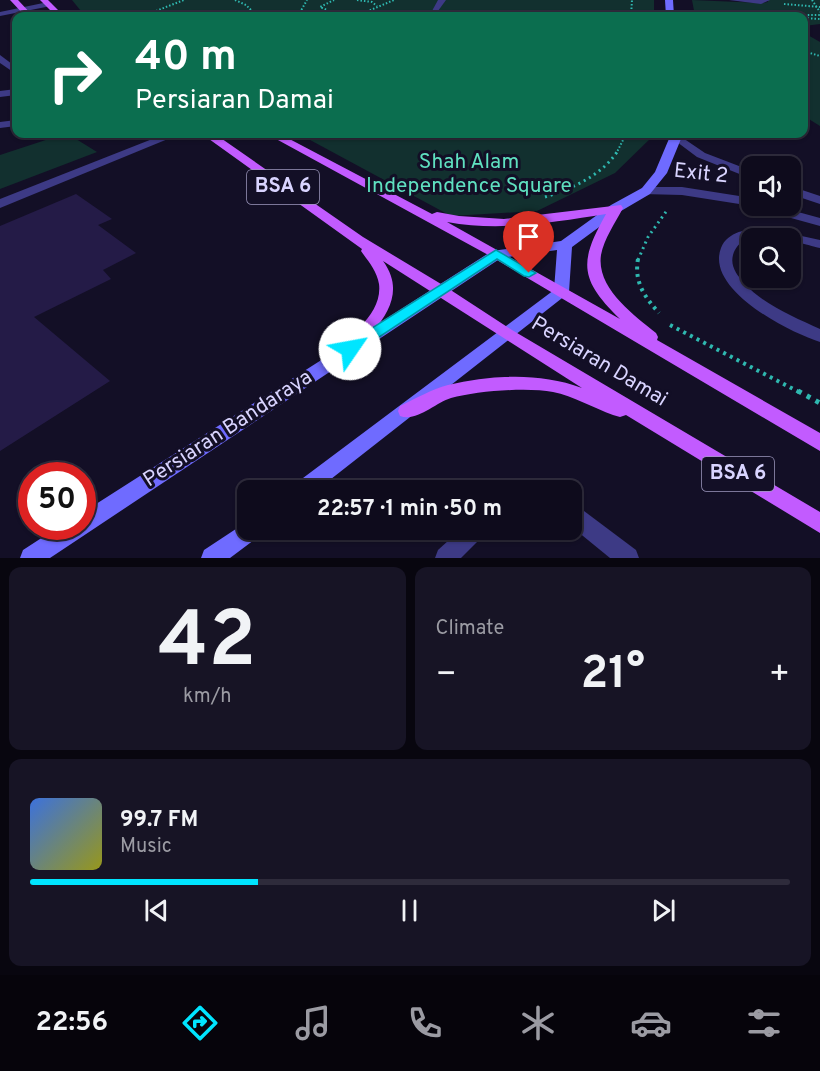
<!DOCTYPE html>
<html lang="en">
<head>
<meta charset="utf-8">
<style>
	:root { --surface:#0e0b1c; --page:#171425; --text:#f1f3f6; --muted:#9b9ba3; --line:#2e2b3b; --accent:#00e5ff }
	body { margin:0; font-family:Overpass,sans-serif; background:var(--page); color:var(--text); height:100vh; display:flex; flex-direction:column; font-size:22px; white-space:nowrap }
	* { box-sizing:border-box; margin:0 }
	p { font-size:20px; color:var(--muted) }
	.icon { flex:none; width:33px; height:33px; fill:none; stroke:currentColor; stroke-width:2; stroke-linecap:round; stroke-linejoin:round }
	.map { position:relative; height:558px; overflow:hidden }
	.drawer { display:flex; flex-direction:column; gap:9px; padding:9px; background:#08060f; flex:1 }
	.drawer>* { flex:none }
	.banner { position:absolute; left:12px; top:12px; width:796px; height:126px; border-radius:12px; box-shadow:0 2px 4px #0004,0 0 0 2px var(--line); background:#0b6e4f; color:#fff; overflow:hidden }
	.controls { position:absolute; left:741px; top:156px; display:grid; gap:12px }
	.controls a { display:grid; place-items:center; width:60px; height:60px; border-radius:12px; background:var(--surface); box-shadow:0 2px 4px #0004,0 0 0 2px var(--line); font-size:30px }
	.speed { position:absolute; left:18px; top:462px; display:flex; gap:12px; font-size:30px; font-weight:700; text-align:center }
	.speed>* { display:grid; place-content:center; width:78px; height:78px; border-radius:50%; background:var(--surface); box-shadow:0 2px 4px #0004,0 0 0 2px var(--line); line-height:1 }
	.speed .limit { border:9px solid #d22; background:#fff; color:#111 }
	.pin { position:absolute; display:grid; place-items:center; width:51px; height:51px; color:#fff; margin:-62px -26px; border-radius:50% 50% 50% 0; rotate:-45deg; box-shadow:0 0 6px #0007 }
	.pin .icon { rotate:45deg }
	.me { position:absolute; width:66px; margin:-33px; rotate:57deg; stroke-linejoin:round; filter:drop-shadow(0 0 4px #0008) }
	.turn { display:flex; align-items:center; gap:21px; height:126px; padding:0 24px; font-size:27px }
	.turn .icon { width:78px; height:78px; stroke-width:2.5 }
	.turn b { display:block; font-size:42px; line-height:51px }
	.big { font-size:45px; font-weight:700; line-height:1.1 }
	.drawer .tile { flex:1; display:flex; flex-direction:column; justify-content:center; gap:9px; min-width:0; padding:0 21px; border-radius:12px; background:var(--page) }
	.drawer .dial { align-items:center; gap:0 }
	.dial b { font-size:78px; line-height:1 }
	.song { display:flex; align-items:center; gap:18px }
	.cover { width:72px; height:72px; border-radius:9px; background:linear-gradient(135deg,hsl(220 70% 55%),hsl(60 70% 35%)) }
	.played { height:6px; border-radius:3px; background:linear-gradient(90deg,var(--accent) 30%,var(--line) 30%) }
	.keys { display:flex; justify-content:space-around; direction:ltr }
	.heat { display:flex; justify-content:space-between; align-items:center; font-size:33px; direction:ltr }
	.drawer .tiles { flex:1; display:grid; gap:9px; grid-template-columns:1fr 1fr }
	.tile:last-child { grid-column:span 2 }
	.trip { position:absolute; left:237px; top:480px; width:345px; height:60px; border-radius:12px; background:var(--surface); box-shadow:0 2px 4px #0004,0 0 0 2px var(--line); font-weight:700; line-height:60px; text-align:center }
	.tabs { display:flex; height:96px; justify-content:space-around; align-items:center; background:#06040b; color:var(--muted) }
	.tabs .icon { width:42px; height:42px }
	.tabs .selected { color:var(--accent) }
	.tabs b { font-size:27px; color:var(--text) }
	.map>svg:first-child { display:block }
</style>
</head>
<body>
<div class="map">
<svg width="820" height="558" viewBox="0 0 820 558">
	<rect width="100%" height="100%" fill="#130f26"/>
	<g fill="#12302f">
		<polygon points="72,0 654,0 654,16 85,16"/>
		<polygon points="692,0 762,3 768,2 768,0 820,0 820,24 804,26 804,16 695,16"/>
		<polygon points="804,26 806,34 820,42 820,126 804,116"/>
		<polygon points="64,134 68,134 97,152 0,189 0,155"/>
		<polygon points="299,134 655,134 615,173 537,211 451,216"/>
	</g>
	<polygon fill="#241b47" points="76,194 112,219 98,225 136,253 103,270 111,279 34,317 110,381 0,451 0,226"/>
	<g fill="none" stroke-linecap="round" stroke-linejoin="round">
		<g stroke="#2fb8b0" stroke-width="2" stroke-dasharray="1.5 2" stroke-linecap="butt">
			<polyline points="235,0 246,5 257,16 280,16"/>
			<polyline points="357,0 372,2 377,6"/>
			<polyline points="812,0 820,12"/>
			<polyline points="784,4 820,7"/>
			<polyline points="329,15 339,16"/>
			<polyline points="143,16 184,0"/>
			<polyline points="298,16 307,0"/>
			<polyline points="325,16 329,15 327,10 320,7 334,0"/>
			<polyline points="346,16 366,12 394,0"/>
			<polyline points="631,16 632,0"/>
			<polyline points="774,16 783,16"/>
			<polyline points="804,18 820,19"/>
			<polyline points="808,18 805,15 820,15"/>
			<polyline points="804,55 810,53 820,56"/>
			<polyline points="616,154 626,134"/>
		</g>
		<g stroke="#2fb8b0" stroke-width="3" stroke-dasharray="2 4" stroke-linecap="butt">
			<path d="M545 197C571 189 601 176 617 152"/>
			<polyline points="638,260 648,237 668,209"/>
		</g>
		<g stroke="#2fb8b0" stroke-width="4" stroke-dasharray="3 4.5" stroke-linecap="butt">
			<path d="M638 259C634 282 644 296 659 313"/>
			<polyline points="670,325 801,393"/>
		</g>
		<polyline stroke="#2fb8b0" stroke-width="5" stroke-dasharray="4 6" stroke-linecap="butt" points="798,391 820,403"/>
		<g fill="#3d3a85" fill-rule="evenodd">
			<polygon points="729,0 770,0 761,4"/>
			<polygon points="48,2 52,4 51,6 0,16 0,12"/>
			<polygon points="0,55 16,67 16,74 0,63"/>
			<polygon points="16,89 16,95 0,97 0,91"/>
			<polygon points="16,120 16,126 0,128 0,122"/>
			<polygon points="165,134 180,134 0,208 0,199"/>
			<polygon points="677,134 705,153 752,171 752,179 697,157 673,139 671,137"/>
			<polygon points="790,186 820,196 820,204 790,194"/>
			<polygon points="646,187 682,187 752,198 752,206 753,206 752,206 682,195 642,194 640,191 642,188"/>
			<polygon points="756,206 776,206 820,218 820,226 758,209"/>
			<path d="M765 228 820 240V248C798 243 743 221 733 255 730 266 737 275 744 283 764 305 794 317 820 329V342C788 332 705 289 721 248 728 231 748 229 765 228Z"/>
			<polygon points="572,505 580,508 636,550 639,558 610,558 572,527"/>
			<polygon points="460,530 485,530 482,537 461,558 435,558 438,550"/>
		</g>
		<polygon fill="#3d3a85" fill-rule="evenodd" points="438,0 446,0 438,11 432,11"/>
		<g fill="#6f6bff" fill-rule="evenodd">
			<polygon points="665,0 673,0 674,16 666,16"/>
			<polygon points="671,134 683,134 667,173 650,194 621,211 572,247 569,292 566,295 317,490 292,490 295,484 554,290 557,250 501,258 50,558 20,558 23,550 60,526 82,526 82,513 492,251 561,241 611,205 642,188 655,172"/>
			<polygon points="248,521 248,530 261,530 258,537 230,558 201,558 204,550"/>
		</g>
		<g fill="#c25bff" fill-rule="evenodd">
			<polygon points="10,0 18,0 33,16 25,16"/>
			<polygon points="40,0 48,0 64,16 56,16"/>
			<path d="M202 134H215L363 237 446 287 512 330 820 512V533L626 415 620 417 613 415C594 408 573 396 553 392 527 387 477 391 451 398 435 403 417 422 400 416L398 411 400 406C415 399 432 389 448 385 492 375 539 372 582 388L383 261C414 303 366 339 338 365L332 367 326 365 323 361 326 357C346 339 383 315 379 284 377 271 368 261 361 251L362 249Z"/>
			<path d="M267 134H280L432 214 437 212 459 216 504 219 621 205 623 208C615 223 604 239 601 255 596 288 634 315 656 333L658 337 657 340 820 433V451L492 257ZM606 214C579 262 579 279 620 319L447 222C501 232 554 222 606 214Z"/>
		</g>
	</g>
	<polygon fill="#00e5ff" stroke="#0095a6" stroke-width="1.5" points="496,250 536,273 529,277 524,276 497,259 355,353 345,353 342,349 345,345"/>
	<g text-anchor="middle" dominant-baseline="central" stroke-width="6" stroke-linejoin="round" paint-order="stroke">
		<g fill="#130f26" stroke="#9e99be" stroke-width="1.5">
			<rect x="247" y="170" width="72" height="34" rx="4.5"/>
			<rect x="702" y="457" width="72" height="34" rx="4.5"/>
		</g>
		<g font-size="20" font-weight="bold" fill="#d9d4ff">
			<text x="283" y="187">BSA 6</text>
			<text x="738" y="474">BSA 6</text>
		</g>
		<g font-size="21" fill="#5fe0c0" stroke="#130f26">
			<text x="469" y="162">Shah Alam<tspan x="469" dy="24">Independence Square</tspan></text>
		</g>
		<g font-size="21" fill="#d9d4ff" stroke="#130f26">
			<text transform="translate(701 174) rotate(6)">Exit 2</text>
			<text transform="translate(599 362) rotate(31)">Persiaran Damai</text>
			<text transform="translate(228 429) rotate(-33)">Persiaran Bandaraya</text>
		</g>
	</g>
</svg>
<div class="controls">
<a><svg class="icon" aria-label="sound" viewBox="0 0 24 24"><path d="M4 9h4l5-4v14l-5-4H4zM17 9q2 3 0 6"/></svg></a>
<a><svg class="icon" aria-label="search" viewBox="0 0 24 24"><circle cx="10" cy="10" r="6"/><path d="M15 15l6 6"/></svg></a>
</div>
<div class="speed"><div class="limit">50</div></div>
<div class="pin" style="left:529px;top:273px;background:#d93025"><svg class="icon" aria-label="arrive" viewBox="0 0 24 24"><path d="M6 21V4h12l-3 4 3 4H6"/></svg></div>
<svg class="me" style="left:350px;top:349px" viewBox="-20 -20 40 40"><circle r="19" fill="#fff"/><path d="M0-13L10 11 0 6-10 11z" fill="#00e5ff"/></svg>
<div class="trip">22:57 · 1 min · 50 m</div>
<div class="banner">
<div class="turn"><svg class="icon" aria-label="right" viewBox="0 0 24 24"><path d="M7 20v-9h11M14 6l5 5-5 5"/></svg><div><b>40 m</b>Persiaran Damai</div></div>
</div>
</div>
<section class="drawer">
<div class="tiles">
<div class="tile dial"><b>42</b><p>km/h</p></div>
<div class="tile"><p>Climate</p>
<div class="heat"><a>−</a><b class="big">21°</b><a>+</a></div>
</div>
<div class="tile">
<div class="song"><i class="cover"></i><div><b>99.7 FM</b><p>Music</p></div></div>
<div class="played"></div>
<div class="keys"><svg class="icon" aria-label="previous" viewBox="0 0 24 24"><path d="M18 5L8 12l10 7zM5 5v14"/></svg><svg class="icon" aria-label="pause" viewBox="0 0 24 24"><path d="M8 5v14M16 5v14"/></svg><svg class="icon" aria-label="next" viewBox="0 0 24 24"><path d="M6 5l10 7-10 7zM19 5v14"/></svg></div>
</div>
</div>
</section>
<nav class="tabs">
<b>22:56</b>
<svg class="icon selected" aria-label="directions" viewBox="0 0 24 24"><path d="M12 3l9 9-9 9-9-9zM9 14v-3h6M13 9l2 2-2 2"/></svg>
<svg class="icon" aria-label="music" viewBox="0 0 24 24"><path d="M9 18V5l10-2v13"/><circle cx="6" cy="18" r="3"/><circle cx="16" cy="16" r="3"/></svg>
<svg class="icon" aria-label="phone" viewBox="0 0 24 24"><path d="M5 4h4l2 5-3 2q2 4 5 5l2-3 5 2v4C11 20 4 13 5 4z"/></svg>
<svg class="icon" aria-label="climate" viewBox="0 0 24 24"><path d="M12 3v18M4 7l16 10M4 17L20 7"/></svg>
<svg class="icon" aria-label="car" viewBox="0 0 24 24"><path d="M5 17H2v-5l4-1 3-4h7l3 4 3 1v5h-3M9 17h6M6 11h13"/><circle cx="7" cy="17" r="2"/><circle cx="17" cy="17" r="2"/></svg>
<svg class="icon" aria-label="filters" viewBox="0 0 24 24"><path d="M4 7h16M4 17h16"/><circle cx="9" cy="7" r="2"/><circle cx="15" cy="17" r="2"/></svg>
</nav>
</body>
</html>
